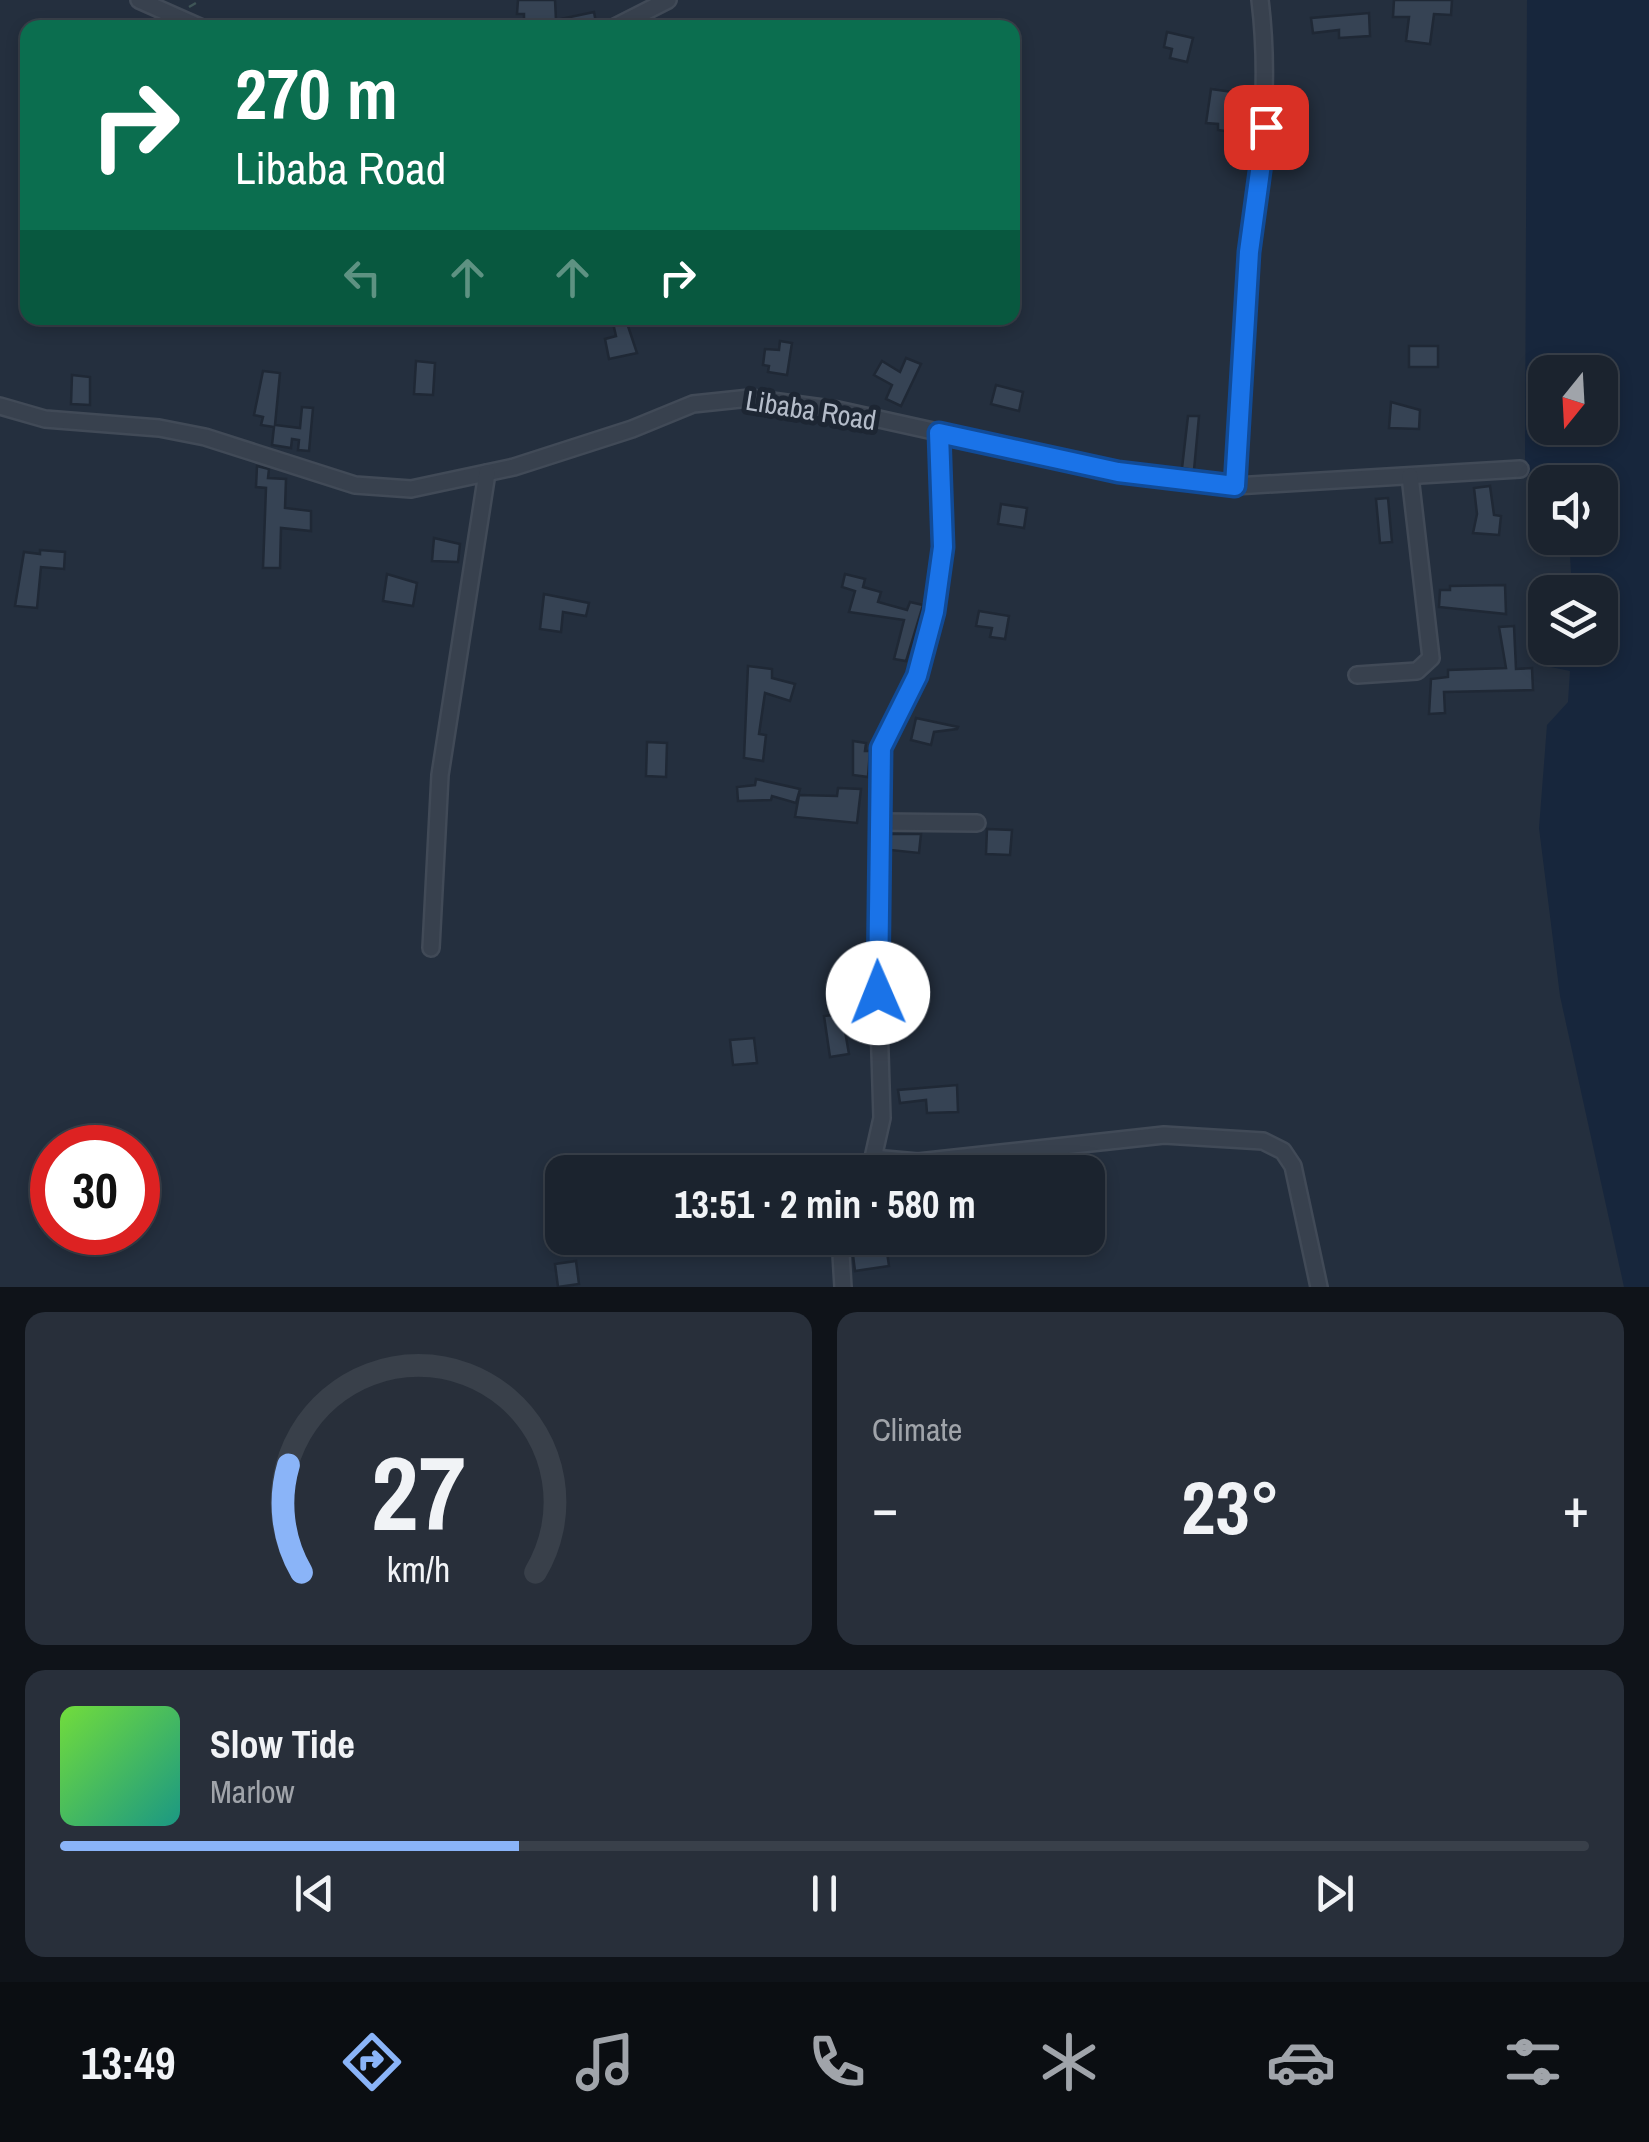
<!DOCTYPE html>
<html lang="en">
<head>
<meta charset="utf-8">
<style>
	:root { --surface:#1b232e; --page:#282f3a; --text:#f1f3f6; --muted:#a0a4aa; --line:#39404a; --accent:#8ab4f8 }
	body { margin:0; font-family:"Archivo Narrow",sans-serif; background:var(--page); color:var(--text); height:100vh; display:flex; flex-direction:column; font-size:38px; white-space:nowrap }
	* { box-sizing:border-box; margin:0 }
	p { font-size:32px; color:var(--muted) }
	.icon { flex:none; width:55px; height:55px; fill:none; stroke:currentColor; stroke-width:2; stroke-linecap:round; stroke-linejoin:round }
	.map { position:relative; height:1287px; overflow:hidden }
	.details { display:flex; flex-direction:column; gap:25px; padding:25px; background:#0f1319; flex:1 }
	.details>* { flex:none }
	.banner { position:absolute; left:20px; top:20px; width:1000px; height:305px; border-radius:20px; box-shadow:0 5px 15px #0003,0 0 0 2px var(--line); background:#0b6e4f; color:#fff; overflow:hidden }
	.needle { width:65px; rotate:198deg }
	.buttons { position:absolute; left:1528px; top:355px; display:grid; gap:20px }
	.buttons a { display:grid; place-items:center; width:90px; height:90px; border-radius:20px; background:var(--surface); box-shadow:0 5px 15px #0003,0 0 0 2px var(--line); font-size:50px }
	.speed { position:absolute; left:30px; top:1125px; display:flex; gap:20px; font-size:50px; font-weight:700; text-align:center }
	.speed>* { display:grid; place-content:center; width:130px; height:130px; border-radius:50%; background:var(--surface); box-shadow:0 5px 15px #0003,0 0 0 2px var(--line); line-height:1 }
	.speed .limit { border:15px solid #d22; background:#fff; color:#111 }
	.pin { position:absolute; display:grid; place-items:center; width:85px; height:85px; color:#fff; margin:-42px; border-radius:20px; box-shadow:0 5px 15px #0006 }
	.me { position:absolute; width:110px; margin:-55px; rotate:359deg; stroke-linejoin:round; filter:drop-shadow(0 0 8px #0008) }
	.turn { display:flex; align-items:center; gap:35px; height:210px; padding:0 50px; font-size:45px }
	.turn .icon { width:130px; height:130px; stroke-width:2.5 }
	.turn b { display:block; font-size:70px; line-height:85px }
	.lanes { display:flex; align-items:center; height:95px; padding:0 50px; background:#0003; justify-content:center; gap:50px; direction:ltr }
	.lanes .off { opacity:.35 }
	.big { font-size:75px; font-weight:700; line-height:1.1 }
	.details .tile { flex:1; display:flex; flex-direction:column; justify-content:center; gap:15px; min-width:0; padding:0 35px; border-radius:20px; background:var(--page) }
	.details .dial { align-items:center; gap:0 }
	.dial svg { height:260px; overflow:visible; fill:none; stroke:var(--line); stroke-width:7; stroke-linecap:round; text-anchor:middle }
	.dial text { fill:var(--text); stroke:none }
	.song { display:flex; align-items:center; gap:30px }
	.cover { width:120px; height:120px; border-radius:15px; background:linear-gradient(135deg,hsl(100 70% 55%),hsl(170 70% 35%)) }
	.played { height:10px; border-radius:5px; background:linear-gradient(90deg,var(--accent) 30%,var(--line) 30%) }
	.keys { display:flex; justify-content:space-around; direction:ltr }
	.heat { display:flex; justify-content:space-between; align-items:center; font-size:55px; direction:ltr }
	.details .tiles { flex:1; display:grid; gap:25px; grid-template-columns:1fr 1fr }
	.tile:last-child { grid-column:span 2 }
	.trip { position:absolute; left:545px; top:1155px; width:560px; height:100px; border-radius:20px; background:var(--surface); box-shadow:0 5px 15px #0003,0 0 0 2px var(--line); font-weight:700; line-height:100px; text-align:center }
	.tab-bar { display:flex; height:160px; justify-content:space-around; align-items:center; background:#0b0e12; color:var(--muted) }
	.tab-bar .icon { width:70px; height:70px }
	.tab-bar .active { color:var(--accent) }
	.tab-bar b { font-size:45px; color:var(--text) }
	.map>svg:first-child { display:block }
</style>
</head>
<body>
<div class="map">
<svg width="1649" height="1287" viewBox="0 0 1649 1287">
	<rect width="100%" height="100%" fill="#242f3e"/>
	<path fill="#17263c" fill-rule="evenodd" d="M1527 0H1649V1287H1624L1560 996 1539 828 1547 725 1568 702 1570 671 1541 665 1538 595 1545 594V648H1600V592H1552L1572 589 1569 538H1600V482L1531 481 1525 459ZM1545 372H1600V428H1545Z"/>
	<g fill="#364354" stroke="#1f2835" stroke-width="2.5">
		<polygon points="518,0 555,0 556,20 594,12 597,28 524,28 524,14 517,14"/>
		<polygon points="1394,0 1452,0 1451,15 1434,14 1430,44 1406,41 1409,17 1393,17"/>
		<polygon points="1369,13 1370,36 1339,38 1339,30 1313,33 1311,18"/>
		<polygon points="1167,32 1193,38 1187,62 1170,58 1172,49 1164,47"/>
		<polygon points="1211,89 1233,92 1232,103 1252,105 1250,137 1232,136 1232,132 1218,130 1218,124 1206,123"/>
		<polygon points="626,320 637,353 609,359 605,339 616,336 613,323"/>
		<polygon points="780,341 792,343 787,375 768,372 769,366 763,365 765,349 779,350"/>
		<rect x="1409" y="346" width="29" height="21"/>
		<polygon points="906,358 921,364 901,406 886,399 892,385 874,375 882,361 900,372"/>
		<polygon points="416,361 435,363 433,395 414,394"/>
		<polygon points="263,371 280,373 275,425 300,428 302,407 313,408 309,451 298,450 299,440 292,439 291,448 272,445 274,427 261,425 263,417 254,415"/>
		<polygon points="72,375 90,377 90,405 71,404"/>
		<polygon points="996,385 1023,392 1019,411 991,404"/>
		<polygon points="1391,402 1420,410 1419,429 1389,428"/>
		<polygon points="1188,416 1199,416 1194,470 1182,468"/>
		<polygon points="257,466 269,469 268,478 286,479 285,508 311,511 311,531 281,528 280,568 263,568 266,488 256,487"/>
		<polygon points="1490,486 1494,515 1501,516 1499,535 1473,533 1477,514 1474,488"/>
		<polygon points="1388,498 1392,542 1380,543 1376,499"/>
		<polygon points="1001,504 1027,508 1024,528 998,524"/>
		<polygon points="434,538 460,544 458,562 432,561"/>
		<polygon points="40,550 65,552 64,569 41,567 37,608 15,606 24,552 40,554"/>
		<polygon points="387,574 417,583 413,606 383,601"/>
		<polygon points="845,574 865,579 863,587 881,592 878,602 907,610 910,602 923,605 906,661 894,659 904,620 849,612 855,591 842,587"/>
		<polygon points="1505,585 1506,614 1439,607 1440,590 1450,590 1450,586"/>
		<polygon points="544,594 589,603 586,616 563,612 561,632 540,629"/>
		<polygon points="979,611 1009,616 1005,639 990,637 992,628 976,626"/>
		<polygon points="1514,626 1516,669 1532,668 1533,690 1444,692 1445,713 1429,714 1431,679 1448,677 1448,670 1506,668 1499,627"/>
		<polygon points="748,666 772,669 772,678 795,684 790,701 765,693 759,734 766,735 763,761 744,758"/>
		<polygon points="916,718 958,727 957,729 934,732 931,745 911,740"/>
		<polygon points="853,741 866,743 865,751 870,751 868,777 853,775"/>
		<polygon points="647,742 667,743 666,777 646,776"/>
		<polygon points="756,779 800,789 796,803 772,796 771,800 738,801 737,787 755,785"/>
		<polygon points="838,788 861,789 857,823 795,817 799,795 837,796"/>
		<polygon points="987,829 1012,830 1010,855 986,854"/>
		<polygon points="891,834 921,834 919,853 890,850"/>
		<polygon points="842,1014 849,1054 830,1057 824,1016"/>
		<polygon points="754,1038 757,1063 733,1065 730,1040"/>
		<polygon points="957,1085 958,1112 927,1113 926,1100 900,1103 898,1090"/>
		<polygon points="885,1238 889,1266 855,1271 851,1240"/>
		<polygon points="576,1261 579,1284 558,1287 555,1264"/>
	</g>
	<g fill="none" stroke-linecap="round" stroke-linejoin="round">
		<g stroke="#414a57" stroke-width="20">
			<g id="street">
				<polyline points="139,0 202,28"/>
				<polyline points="613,28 668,0"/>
				<polyline points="0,406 45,419 159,428 205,437 355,485 411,489 514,467 632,429 693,404 750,398 838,410 1118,472 1235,486 1520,469"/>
				<path d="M1235 486C1240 407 1241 328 1249 250 1259 162 1271 89 1260 0"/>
				<polyline points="1357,675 1417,671 1431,658 1410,476"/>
				<polyline points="880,822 977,823"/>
				<polyline points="431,948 440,775 487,473"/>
				<polyline points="873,1158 918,1162 1164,1135 1263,1141 1283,1151 1293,1166 1319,1287"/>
				<polyline points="864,1172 873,1158 882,1118 877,956 881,747 917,676 933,612 943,547 939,433"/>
				<polyline points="840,1238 843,1287"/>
				<polyline points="594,1239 598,1238"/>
			</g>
		</g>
		<polyline stroke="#3f5557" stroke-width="2.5" stroke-dasharray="8 8" stroke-linecap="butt" points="189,7 201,0"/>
		<use href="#street" stroke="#38414e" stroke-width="15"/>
	</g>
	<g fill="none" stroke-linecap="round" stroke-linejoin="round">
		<g stroke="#114b97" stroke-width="25">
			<polyline id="route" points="878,993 881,748 917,676 934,612 943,547 939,433 1118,472 1235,486 1249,252 1266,127"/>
		</g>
		<use href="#route" stroke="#1a73e8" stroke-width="18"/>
	</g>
	<g text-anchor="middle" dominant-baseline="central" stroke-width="10" stroke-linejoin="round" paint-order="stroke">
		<g font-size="28" fill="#b4bcc9" stroke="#1d2633">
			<text transform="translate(811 410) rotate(9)">Libaba Road</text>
		</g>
	</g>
</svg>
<div class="buttons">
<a><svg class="needle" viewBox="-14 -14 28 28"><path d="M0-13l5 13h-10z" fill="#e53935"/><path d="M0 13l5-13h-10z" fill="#a0a4aa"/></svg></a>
<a><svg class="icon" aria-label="sound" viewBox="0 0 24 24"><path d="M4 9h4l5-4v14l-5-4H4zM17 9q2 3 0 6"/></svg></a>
<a><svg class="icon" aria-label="layers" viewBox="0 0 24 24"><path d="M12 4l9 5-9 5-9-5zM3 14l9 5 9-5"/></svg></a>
</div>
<div class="speed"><div class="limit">30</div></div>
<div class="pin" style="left:1266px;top:127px;background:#d93025"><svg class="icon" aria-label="arrive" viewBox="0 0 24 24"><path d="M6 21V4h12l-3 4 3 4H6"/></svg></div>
<svg class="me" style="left:878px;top:993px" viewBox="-20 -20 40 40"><circle r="19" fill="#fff"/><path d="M0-13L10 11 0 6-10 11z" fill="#1a73e8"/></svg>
<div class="trip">13:51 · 2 min · 580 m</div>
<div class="banner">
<div class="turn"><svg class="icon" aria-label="right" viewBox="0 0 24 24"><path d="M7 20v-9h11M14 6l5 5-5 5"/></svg><div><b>270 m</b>Libaba Road</div></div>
<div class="lanes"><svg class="icon off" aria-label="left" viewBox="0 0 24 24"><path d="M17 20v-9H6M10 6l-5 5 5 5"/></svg><svg class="icon off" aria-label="ahead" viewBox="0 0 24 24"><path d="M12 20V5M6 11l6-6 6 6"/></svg><svg class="icon off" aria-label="ahead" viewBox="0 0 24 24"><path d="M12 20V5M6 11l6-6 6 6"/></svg><svg class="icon" aria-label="right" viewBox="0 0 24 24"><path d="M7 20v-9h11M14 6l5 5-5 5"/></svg></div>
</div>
</div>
<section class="details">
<div class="tiles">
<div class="tile dial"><svg viewBox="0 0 100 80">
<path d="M14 69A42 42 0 1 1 86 69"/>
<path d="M14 69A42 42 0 0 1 10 36" stroke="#8ab4f8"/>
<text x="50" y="56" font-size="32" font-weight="700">27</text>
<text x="50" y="72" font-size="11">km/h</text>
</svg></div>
<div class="tile"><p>Climate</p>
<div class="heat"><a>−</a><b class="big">23°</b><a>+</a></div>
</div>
<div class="tile">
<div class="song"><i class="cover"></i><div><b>Slow Tide</b><p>Marlow</p></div></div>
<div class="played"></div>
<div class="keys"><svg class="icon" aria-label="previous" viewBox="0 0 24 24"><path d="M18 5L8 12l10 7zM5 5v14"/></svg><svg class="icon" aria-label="pause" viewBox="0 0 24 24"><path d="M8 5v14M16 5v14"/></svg><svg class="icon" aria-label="next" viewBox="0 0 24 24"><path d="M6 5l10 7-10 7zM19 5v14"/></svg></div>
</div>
</div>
</section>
<nav class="tab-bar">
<b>13:49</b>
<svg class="icon active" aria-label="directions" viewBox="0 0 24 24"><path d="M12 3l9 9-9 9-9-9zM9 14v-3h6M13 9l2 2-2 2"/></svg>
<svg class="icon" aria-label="music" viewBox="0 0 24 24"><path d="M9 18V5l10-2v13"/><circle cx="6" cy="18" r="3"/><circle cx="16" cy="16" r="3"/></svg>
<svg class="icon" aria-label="phone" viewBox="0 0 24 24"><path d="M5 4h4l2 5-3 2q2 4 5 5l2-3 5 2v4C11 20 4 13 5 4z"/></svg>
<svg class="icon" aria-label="climate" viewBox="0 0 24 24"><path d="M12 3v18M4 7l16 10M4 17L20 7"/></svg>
<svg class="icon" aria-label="car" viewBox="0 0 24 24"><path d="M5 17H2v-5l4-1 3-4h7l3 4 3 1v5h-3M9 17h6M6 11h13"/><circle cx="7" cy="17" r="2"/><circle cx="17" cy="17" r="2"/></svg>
<svg class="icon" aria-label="filters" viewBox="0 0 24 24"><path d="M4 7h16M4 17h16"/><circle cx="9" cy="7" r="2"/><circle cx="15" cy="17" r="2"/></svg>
</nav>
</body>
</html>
